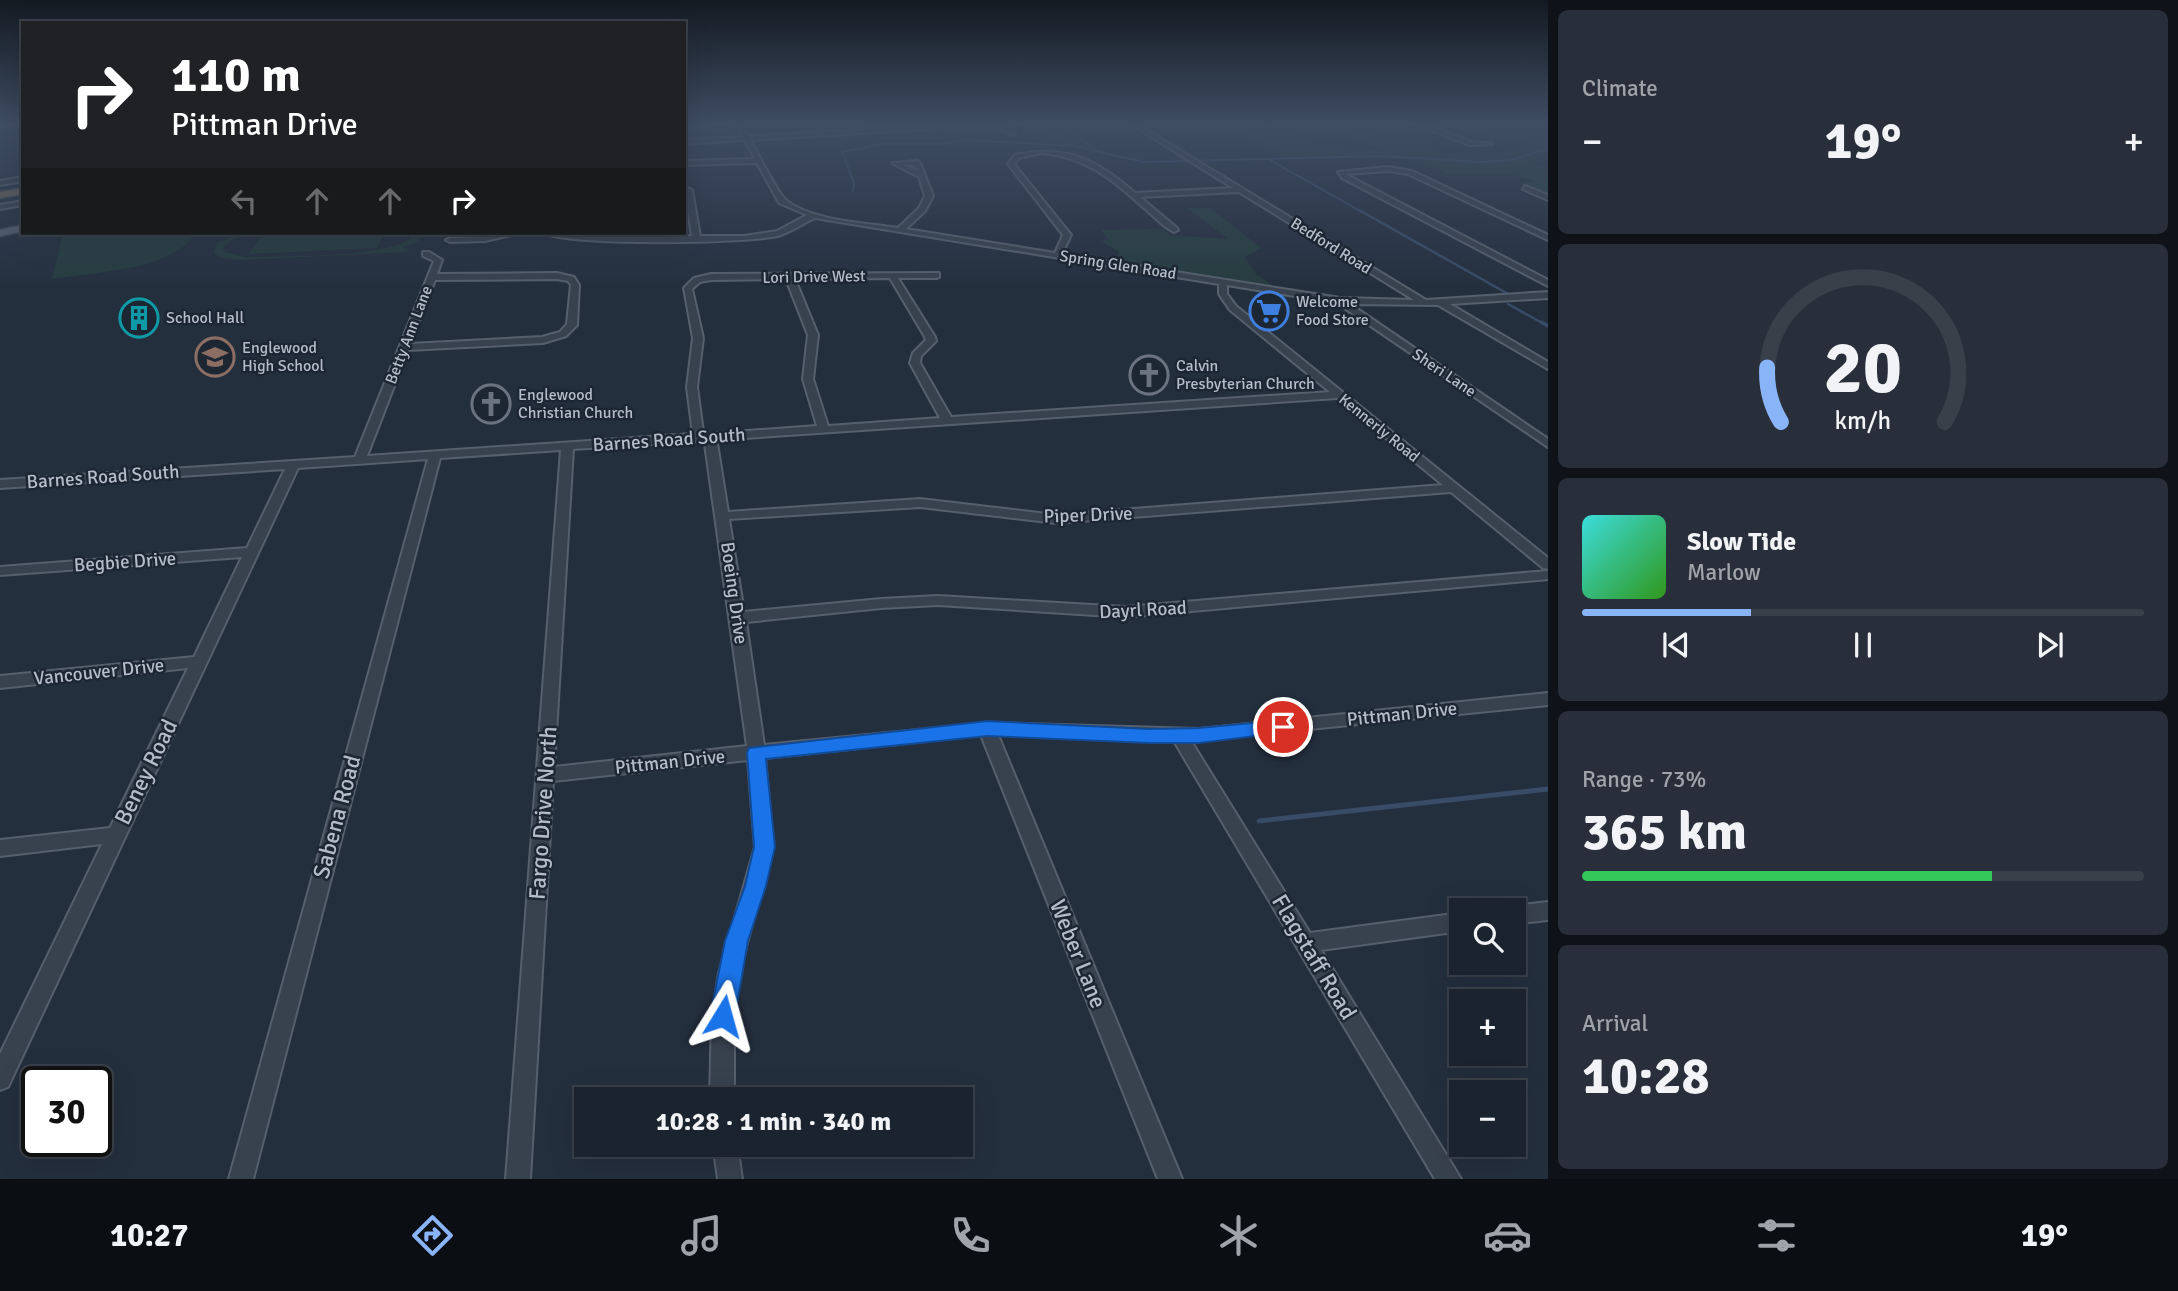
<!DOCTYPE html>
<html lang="en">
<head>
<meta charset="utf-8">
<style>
	:root { --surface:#1b232e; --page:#282f3a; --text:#f1f3f6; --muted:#a0a4aa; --line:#39404a; --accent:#8ab4f8 }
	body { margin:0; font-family:Signika,sans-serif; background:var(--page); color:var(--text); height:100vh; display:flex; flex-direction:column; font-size:26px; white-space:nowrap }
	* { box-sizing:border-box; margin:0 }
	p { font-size:23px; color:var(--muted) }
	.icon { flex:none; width:38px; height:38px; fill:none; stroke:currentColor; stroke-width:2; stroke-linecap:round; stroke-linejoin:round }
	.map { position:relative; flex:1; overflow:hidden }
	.panel { display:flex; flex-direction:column; gap:10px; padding:10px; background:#0f1319; width:630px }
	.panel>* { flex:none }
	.hud { position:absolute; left:21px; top:21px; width:665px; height:214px; border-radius:0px; box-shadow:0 7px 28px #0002,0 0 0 2px var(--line); background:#202124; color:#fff; overflow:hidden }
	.controls { position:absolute; left:1449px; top:898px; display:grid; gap:14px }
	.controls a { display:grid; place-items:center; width:77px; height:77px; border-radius:0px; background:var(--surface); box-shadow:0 7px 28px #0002,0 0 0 2px var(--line); font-size:35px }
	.speed { position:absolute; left:21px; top:1066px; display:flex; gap:14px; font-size:35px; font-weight:700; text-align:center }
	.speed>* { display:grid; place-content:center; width:91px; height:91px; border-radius:50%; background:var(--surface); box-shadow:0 7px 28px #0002,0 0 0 2px var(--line); line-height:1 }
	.speed .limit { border:4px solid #111; border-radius:10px; background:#fff; color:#111 }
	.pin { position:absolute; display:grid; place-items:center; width:60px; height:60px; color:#fff; margin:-30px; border:4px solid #fff; border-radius:50%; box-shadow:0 2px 7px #0007 }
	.me { position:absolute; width:77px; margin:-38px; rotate:8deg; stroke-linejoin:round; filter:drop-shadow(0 0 5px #0008) }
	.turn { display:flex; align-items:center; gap:24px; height:147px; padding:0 35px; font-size:32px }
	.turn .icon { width:91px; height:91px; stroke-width:2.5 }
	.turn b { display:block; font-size:49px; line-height:60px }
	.lanes { display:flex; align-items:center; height:66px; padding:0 35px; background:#0003; justify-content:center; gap:35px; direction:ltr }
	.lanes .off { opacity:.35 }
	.big { font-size:52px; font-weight:800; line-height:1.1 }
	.panel .card { flex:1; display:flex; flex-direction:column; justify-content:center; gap:10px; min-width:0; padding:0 24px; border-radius:10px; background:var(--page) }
	.panel .dial { align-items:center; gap:0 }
	.dial svg { height:182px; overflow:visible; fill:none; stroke:var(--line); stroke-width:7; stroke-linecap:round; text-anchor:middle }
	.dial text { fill:var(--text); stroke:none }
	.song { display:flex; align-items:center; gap:21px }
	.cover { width:84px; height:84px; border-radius:10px; background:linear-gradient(135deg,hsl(180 70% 55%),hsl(110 70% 35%)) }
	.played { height:7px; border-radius:4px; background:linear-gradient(90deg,var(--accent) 30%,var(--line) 30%) }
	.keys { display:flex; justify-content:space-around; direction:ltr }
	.heat { display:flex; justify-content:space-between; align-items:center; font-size:38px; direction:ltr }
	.charge { height:10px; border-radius:5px; background:linear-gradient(90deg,#34c759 73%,var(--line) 0) }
	.trip { position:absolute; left:574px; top:1087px; width:399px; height:70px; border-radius:0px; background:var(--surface); box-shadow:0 7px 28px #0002,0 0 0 2px var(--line); font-weight:800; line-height:70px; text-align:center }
	.tabs { display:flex; height:112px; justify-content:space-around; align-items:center; background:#0b0e12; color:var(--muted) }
	.tabs .icon { width:49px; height:49px }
	.tabs .selected { color:var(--accent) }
	.tabs b { font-size:32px; color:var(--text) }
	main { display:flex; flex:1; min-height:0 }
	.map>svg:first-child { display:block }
</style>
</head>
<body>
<main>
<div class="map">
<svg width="1548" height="1179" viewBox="0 0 1548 1179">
	<rect width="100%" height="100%" fill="#242f3e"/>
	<g fill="#263c3f">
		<polygon points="1053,123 1052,125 1090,149 1067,146 1032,124"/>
		<path d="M1223 123H1268L1303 141 1331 148 1383 151 1322 123H1381L1385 124 1357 126 1393 141H1425L1438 153C1466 154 1500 157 1526 145L1516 140 1480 135 1445 123 1547 125 1548 160 1532 162 1548 168V196L1519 184 1534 181 1507 173 1451 174 1418 161 1401 159 1282 157Z"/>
		<polygon points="1187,208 1210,208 1261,248 1245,257 1255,273 1275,287 1116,262 1119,252 1101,241 1109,240 1101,230 1164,229 1169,235 1228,239"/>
		<path d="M74 233H195C176 270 90 273 52 279L62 237Z"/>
		<path d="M241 233H255L234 239 223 247 225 252 246 257C281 256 386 258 411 238L413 233H423L418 241 402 248 408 249 407 252 241 260 222 258 213 253 217 243Z"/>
		<polygon points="264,233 385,233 377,248 248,254"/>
	</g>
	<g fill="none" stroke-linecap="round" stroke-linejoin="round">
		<g stroke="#394c67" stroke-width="2">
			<polyline points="1057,123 1095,149"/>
			<polyline points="1270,160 1362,212"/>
			<polyline points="853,191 854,183 842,152 882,144 941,144 964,140 1073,146 1144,162 1381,156 1480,162 1512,160 1548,149"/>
		</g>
		<g stroke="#394c67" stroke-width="2.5">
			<polyline points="1359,210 1510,295"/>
			<polyline points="1508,304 1544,324"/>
		</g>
		<polyline stroke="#394c67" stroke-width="3.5" points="1541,322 1548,326"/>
		<polyline stroke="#394c67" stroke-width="5" points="1259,821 1548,789"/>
	</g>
	<polygon fill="#455162" stroke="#1f2835" stroke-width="2" points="154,304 157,325 122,332 120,310"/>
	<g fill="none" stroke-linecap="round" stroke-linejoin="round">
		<g stroke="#565f6c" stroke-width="4">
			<g id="minor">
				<polygon points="0,123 19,123 0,127"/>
				<polygon points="684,123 729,123 684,127"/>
				<path d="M735 123H741L748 136 999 123 1015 133V135H1011L994 125 750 140C758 153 777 193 787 201 813 221 866 223 898 228L919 208 925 196 919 177 892 163 917 161 920 163 933 196 925 211 906 229 1055 253 1063 235 1008 164 1015 155C1066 144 1097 160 1135 193L1233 188 1129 123H1135L1426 300 1548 292V298L1450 304 1548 362V369L1438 305 1350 304 1548 439V447L1337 303 1227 285V294L1236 306 1548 558V569L1543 568 1451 492 1056 523 920 507 729 519 744 612 881 599 938 596 1126 607 1548 571V579L1126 617 938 605 881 608 746 622 764 745 990 723 1199 729 1548 693V705L1191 741 1310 933 1461 913V931L1321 950 1461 1179H1435L1174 741 1020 735H998L1182 1179H1158L981 735 765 758 773 847 739 973 734 1016V1099H710L712 1016 719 973 755 847 748 760 553 781 530 1179H506L561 450 440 458 253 1179H229L428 459 298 468 8 1087 0 1090V1054L102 844 0 856V840L110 828 188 668 0 688V676L194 657 242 557 0 575V567L247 548 285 469 0 488V480L355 457 434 261 423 256V252H429L442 260 437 274 557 273 574 277 579 285 577 325 566 336 543 343 408 350 367 456 693 434 687 387 693 338 684 288 694 278 711 274 939 273V277L936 278H898L935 337 936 341 921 356 920 363 951 417 1330 392 1230 310 1219 294V284L815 218C804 223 792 231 781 235 752 244 568 246 544 233L602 237 692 236 684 186 692 190 700 236H744L777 231 807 215 779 203 757 163 684 165V161L755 159 745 140 684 144V140L743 137ZM1041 153C1087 157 1113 180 1144 208 1154 216 1163 227 1174 232L1178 230 1177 228 1140 197 1239 192 1414 300 1340 298 1062 254 1071 235 1014 164 1019 158ZM904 165H914L917 171ZM890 278 925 337 926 340 913 353 910 363 940 418 828 426 813 379 818 335 795 279ZM557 279 568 281 571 285 567 324 560 332 542 337 410 344 435 280ZM786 279 808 335 803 379 817 426 706 434 703 432 697 387 703 338 692 289 700 282 711 280ZM1337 398 1443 485 1056 515 920 499 728 512 717 443 714 440ZM701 441 705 444 747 746 554 767 573 449Z"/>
				<polygon points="1413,123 1420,123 1472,142 1493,144 1469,145"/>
				<polygon points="1388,167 1412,171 1548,235 1548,240 1408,174 1388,171 1345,174 1548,280 1548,286 1342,178 1338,172"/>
				<polygon points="23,177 23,181 0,185 0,181"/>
				<polygon points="1525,186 1548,195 1548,200 1523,189"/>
				<polygon points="23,201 23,205 0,209 0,205"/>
				<polygon points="505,233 519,233 485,241 450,242 446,240 450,238 485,237"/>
				<polygon points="1548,902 1548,920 1514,924 1514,910 1506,910 1514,906"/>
				<polygon points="713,1144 737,1144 742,1179 718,1179"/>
			</g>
		</g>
		<g stroke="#414a57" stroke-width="3">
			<polygon id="major" points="23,225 23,231 0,236 0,230"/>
		</g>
		<g stroke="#434c59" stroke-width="3">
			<polygon id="highway" points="23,188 23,194 0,198 0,192"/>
		</g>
		<use href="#minor" fill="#38414e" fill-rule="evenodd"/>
		<use href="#major" fill="#56606e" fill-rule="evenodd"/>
		<use href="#highway" fill="#746855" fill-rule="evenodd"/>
	</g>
	<linearGradient id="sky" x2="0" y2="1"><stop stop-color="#141a22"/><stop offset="0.43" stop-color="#3f4d63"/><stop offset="1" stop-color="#3f4d63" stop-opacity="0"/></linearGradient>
	<rect width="1548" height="288" fill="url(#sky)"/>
	<polygon fill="#1a73e8" stroke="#114b97" stroke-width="2" points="1283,720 1292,727 1289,732 1199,743 1149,743 987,736 766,759 775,847 766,886 748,941 735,1016 731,1025 723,1028 714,1025 710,1016 725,941 745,886 754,847 747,753 749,748 987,721 1149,729 1199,728"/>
	<defs>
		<g id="supermarket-ring" transform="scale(2.0125)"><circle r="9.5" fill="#1d2633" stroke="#3f7fe0" stroke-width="1.5"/><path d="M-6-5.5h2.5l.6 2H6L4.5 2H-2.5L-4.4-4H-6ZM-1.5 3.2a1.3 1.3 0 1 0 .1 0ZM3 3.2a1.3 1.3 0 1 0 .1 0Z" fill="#3f7fe0"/></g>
		<g id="building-ring" transform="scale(2.0125)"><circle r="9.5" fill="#1d2633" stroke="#0f9aa8" stroke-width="1.5"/><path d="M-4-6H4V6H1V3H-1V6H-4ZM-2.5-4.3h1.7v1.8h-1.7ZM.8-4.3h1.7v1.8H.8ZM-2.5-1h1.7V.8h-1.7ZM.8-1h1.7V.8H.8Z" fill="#0f9aa8"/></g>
		<g id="school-ring" transform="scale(2.0125)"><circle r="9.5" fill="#1d2633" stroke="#8d6e63" stroke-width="1.5"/><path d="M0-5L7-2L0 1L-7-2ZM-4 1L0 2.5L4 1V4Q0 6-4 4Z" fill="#8d6e63"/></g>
		<g id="church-ring" transform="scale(2.0125)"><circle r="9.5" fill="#1d2633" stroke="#6b7280" stroke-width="1.5"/><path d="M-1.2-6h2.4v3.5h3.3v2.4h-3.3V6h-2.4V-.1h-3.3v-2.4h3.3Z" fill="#6b7280"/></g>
	</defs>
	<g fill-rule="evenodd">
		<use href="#supermarket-ring" x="1269" y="311"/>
		<use href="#building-ring" x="139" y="318"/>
		<use href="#school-ring" x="215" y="357"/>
		<use href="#church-ring" x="1149" y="375"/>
		<use href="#church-ring" x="491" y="404"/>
	</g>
	<g text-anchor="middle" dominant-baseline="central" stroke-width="5" stroke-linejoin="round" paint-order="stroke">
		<g font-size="16" fill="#b4bcc9" stroke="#1d2633">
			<text transform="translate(1331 246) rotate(32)">Bedford Road</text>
			<text transform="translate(1118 265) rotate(9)">Spring Glen Road</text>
			<text transform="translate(814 277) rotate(-1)">Lori Drive West</text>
			<text transform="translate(409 335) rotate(-69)">Betty Ann Lane</text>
			<text transform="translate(1444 373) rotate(34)">Sheri Lane</text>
			<text transform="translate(1379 428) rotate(39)">Kennerly Road</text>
		</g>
		<g font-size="16" fill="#b4bcc9" stroke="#1d2633" text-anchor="start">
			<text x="1296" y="302">Welcome<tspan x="1296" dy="18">Food Store</tspan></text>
			<text x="166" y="318">School Hall</text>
			<text x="242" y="348">Englewood<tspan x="242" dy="18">High School</tspan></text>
			<text x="1176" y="366">Calvin<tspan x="1176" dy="18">Presbyterian Church</tspan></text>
			<text x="518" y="395">Englewood<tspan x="518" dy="18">Christian Church</tspan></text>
		</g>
		<g font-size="19" fill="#b4bcc9" stroke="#1d2633">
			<text transform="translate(669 440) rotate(-4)">Barnes Road South</text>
			<text transform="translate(103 477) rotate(-4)">Barnes Road South</text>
			<text transform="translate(1088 515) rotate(-2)">Piper Drive</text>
			<text transform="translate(125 562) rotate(-4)">Begbie Drive</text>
			<text transform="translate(734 593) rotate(82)">Boeing Drive</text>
			<text transform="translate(1143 610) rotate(-3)">Dayrl Road</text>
			<text transform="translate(99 672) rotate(-6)">Vancouver Drive</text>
			<text transform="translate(1402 714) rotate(-6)">Pittman Drive</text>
			<text transform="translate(670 762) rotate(-6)">Pittman Drive</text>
		</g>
		<g font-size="23" fill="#b4bcc9" stroke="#1d2633">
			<text transform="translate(146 772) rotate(-64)">Beney Road</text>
			<text transform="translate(543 813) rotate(-86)">Fargo Drive North</text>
			<text transform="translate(337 817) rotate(-75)">Sabena Road</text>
			<text transform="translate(1078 954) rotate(68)">Weber Lane</text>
			<text transform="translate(1314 957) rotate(59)">Flagstaff Road</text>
		</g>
	</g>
</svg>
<div class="controls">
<a><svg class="icon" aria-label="search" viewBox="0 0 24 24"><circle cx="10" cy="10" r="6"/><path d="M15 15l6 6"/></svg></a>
<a>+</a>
<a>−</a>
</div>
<div class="speed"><div class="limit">30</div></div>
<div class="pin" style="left:1283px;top:727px;background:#d93025"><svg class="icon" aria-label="arrive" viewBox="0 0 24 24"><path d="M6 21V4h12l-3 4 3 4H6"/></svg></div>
<svg class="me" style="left:723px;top:1016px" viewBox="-20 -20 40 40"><path d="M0-17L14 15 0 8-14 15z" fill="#1a73e8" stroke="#fff" stroke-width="4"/></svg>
<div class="trip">10:28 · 1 min · 340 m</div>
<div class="hud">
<div class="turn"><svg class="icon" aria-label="right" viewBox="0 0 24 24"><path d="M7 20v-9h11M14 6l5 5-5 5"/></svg><div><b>110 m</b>Pittman Drive</div></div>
<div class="lanes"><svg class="icon off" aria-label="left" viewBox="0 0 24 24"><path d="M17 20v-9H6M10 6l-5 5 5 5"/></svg><svg class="icon off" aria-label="ahead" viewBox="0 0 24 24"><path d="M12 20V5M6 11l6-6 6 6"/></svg><svg class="icon off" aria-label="ahead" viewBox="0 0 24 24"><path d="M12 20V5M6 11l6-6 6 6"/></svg><svg class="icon" aria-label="right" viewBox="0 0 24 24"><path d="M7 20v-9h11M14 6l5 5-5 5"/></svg></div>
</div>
</div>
<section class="panel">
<div class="card"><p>Climate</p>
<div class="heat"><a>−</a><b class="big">19°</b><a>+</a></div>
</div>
<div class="card dial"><svg viewBox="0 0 100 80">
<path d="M14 69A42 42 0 1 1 86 69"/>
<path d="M14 69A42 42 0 0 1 8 45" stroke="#8ab4f8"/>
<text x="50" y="56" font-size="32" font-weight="700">20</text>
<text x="50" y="72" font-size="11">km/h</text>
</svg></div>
<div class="card">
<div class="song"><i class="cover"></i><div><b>Slow Tide</b><p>Marlow</p></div></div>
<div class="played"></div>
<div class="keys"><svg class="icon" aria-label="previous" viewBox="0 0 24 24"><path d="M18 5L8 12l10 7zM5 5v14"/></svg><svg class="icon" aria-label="pause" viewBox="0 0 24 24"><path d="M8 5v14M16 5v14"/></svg><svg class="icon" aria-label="next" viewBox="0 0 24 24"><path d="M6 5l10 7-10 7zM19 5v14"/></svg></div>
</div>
<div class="card"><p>Range · 73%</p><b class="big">365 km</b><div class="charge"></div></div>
<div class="card"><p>Arrival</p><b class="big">10:28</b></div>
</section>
</main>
<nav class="tabs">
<b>10:27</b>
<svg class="icon selected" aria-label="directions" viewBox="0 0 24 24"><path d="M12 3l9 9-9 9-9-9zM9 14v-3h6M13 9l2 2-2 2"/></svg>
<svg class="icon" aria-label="music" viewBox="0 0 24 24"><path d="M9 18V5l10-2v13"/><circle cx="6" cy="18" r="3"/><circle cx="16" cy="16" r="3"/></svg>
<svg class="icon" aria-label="phone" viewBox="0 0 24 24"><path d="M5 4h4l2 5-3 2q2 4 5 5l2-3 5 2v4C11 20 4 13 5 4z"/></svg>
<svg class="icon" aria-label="climate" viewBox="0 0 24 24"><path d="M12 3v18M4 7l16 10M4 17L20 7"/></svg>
<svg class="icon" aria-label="car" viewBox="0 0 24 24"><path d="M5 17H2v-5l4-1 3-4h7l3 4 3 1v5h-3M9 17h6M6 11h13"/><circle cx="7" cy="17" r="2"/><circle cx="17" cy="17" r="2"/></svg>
<svg class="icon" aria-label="filters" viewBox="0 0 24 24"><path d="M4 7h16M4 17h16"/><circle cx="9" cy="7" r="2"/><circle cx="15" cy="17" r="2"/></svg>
<b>19°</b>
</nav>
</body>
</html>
